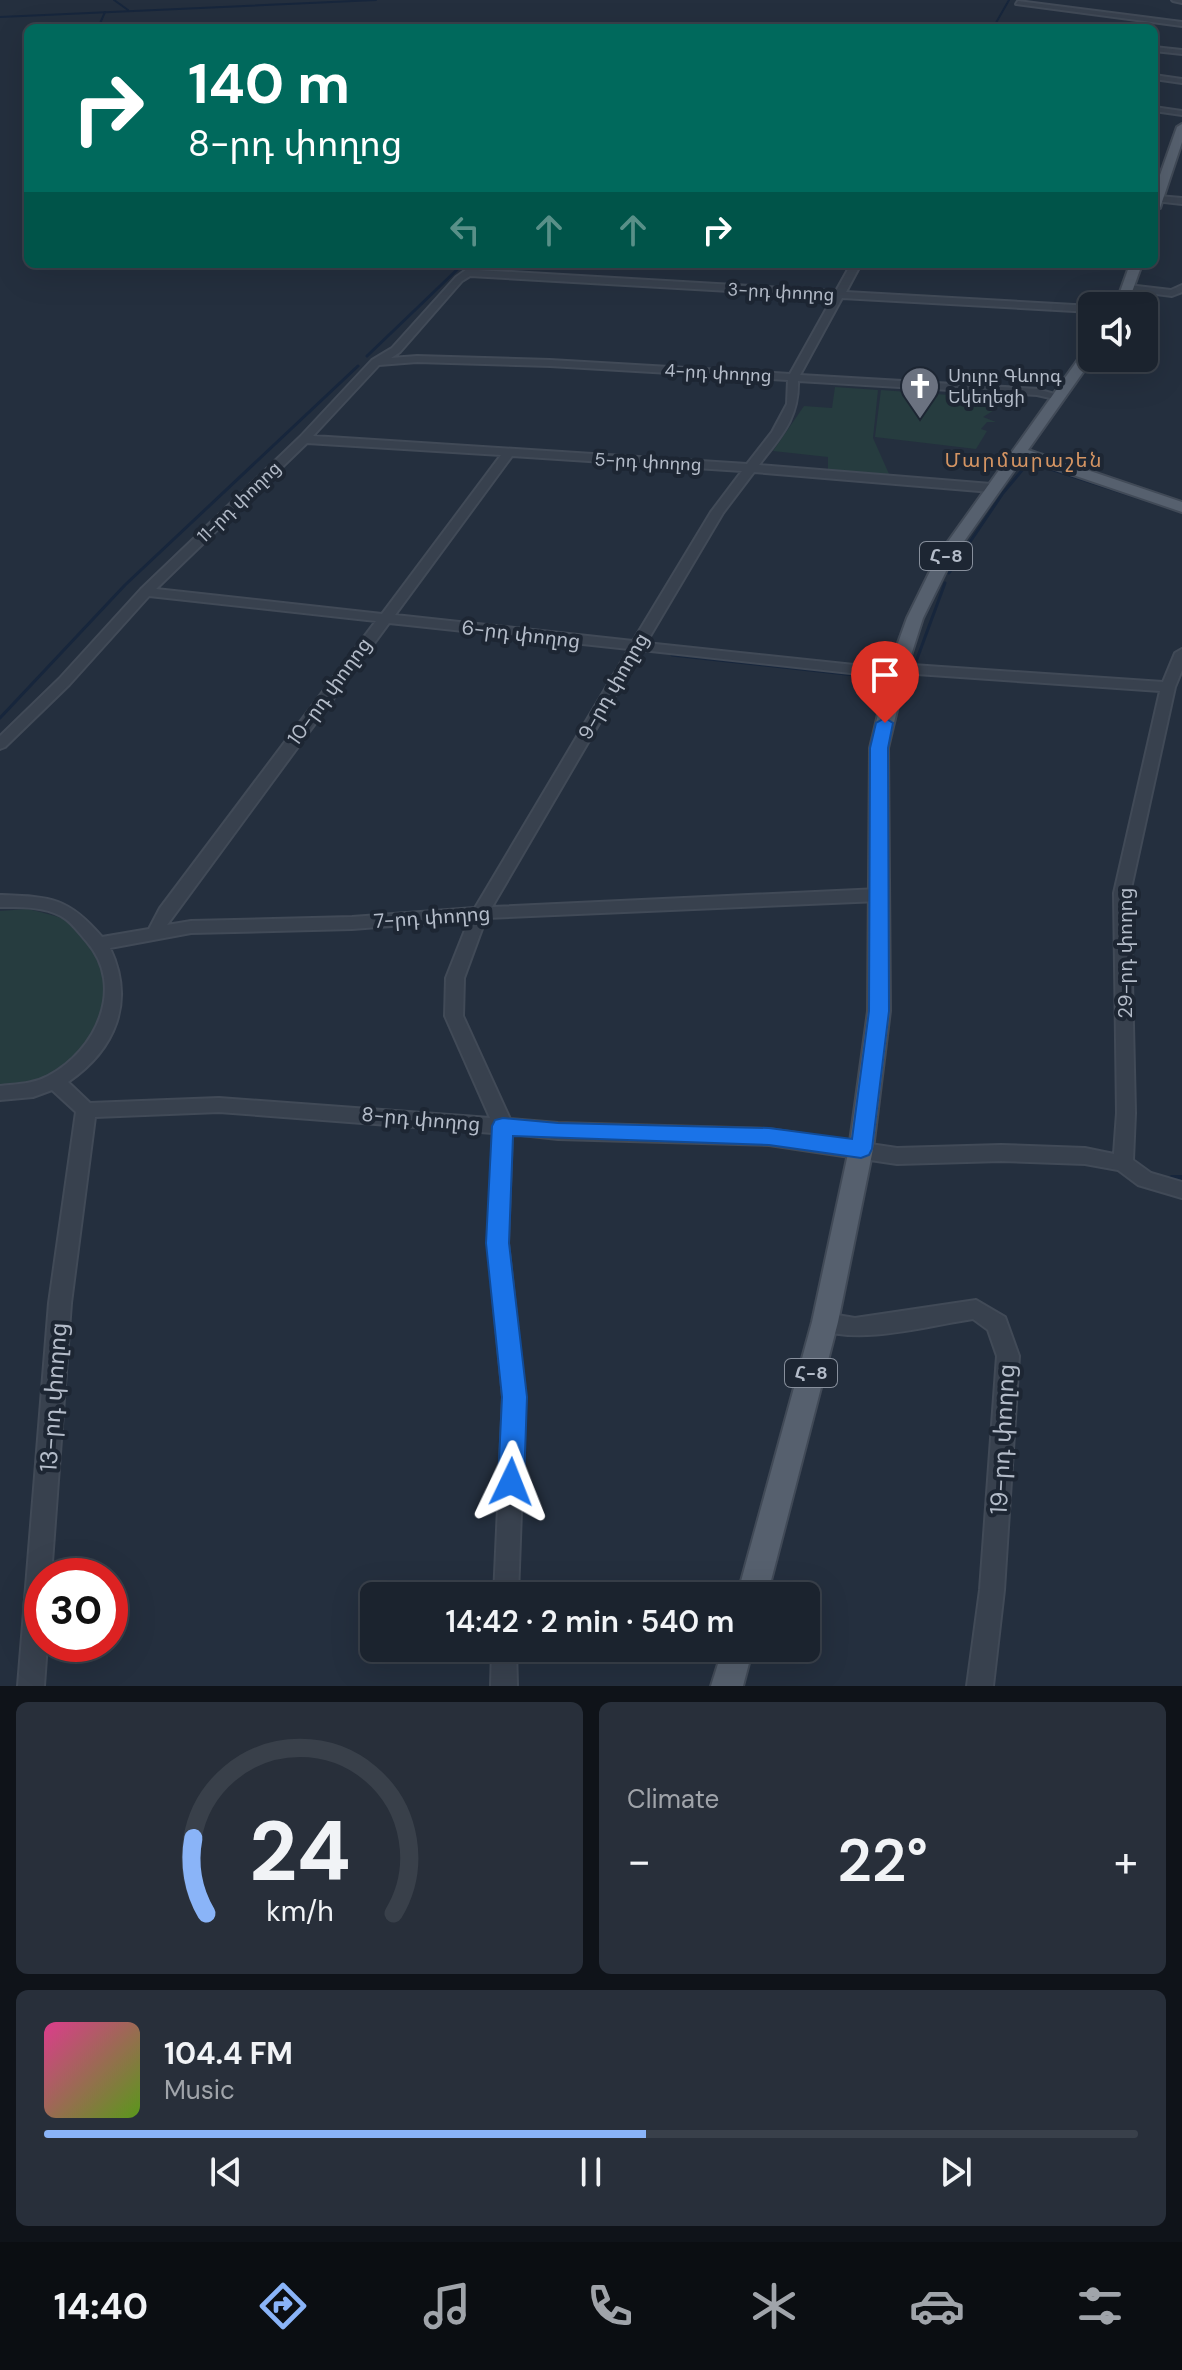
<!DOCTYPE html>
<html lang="en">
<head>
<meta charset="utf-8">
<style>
	:root { --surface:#1b232e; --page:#282f3a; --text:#f1f3f6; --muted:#a0a4aa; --line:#39404a; --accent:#8ab4f8 }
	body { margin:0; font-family:"DM Sans","Noto Sans Armenian",sans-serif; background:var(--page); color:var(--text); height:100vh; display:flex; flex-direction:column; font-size:30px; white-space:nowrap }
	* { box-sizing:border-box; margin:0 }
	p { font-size:26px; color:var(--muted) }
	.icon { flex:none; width:44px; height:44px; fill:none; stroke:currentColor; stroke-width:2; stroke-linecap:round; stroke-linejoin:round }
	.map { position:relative; height:1686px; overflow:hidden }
	.panel { display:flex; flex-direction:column; gap:16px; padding:16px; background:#0f1319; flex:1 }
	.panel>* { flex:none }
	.hud { position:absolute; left:24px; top:24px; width:1134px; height:244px; border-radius:12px; box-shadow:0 8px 32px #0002,0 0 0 2px var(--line); background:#00695c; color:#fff; overflow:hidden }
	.tools { position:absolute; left:1078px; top:292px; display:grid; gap:16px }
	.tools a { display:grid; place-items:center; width:80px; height:80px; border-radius:12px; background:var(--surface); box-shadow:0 8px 32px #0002,0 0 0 2px var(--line); font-size:40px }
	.speed { position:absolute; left:24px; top:1558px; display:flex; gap:16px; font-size:40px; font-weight:700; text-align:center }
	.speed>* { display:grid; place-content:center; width:104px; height:104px; border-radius:50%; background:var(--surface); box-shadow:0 8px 32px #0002,0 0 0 2px var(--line); line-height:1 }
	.speed .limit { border:12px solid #d22; background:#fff; color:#111 }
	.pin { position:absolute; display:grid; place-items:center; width:68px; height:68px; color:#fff; margin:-82px -34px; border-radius:50% 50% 50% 0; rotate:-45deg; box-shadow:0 0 8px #0007 }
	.pin .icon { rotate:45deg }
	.me { position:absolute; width:88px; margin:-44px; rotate:2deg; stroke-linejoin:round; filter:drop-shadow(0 0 6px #0008) }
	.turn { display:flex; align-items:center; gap:28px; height:168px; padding:0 32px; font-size:36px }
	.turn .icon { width:104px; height:104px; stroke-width:2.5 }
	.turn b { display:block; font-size:56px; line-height:68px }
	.lanes { display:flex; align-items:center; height:76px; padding:0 32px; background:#0003; justify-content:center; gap:40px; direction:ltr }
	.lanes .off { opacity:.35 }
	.big { font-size:60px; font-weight:600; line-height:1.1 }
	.panel .tile { flex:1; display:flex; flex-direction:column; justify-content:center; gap:12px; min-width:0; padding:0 28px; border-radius:12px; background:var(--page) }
	.panel .dial { align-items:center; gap:0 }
	.dial svg { height:208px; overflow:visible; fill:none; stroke:var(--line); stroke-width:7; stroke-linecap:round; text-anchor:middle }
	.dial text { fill:var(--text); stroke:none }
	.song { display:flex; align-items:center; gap:24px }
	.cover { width:96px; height:96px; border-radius:12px; background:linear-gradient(135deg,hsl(330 70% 55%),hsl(90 70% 35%)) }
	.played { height:8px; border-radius:4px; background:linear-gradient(90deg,var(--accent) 55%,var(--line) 55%) }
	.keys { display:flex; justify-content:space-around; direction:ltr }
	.heat { display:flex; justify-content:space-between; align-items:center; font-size:44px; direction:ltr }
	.panel .tiles { flex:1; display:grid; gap:16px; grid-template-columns:1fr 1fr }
	.tile:last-child { grid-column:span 2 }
	.trip { position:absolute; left:360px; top:1582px; width:460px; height:80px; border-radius:12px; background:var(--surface); box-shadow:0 8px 32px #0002,0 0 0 2px var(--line); font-weight:600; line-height:80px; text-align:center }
	.tabs { display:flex; height:128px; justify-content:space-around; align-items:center; background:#0b0e12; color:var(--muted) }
	.tabs .icon { width:56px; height:56px }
	.tabs .on { color:var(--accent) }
	.tabs b { font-size:36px; color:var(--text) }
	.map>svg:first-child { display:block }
</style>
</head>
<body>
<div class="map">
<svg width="1182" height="1686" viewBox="0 0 1182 1686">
	<rect width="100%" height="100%" fill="#242f3e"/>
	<g fill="#263c3f">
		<polygon points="835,387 878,390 873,438 889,474 828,470 828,457 773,451 804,406 832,408"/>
		<polygon points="881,390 990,398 1004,404 983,417 996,422 987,422 981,429 987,431 976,449 875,437"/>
		<path d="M27 909C92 923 95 933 112 995L84 1052 37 1081 0 1087V911Z"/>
	</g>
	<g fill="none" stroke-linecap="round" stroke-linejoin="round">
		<g stroke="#17263c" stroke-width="2">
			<polyline points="114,0 128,10"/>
			<polyline points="0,17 376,0"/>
			<polyline points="98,28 105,12"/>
			<polyline points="993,28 1009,0"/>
		</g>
		<g stroke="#17263c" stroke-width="3">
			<polyline points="367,356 463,264"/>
			<polyline points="949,573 1003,493 1029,462 1182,512"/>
			<polyline points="672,655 873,677"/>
			<polyline points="914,667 945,583"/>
			<polyline points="905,702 912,675"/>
			<polyline points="0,718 125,585 358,366"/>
		</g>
		<polyline stroke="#17263c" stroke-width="6" points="1172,1178 1182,1178"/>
		<g stroke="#414a57" stroke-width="4">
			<g id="minor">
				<polygon points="1172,0 1182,0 1182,3 1173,1"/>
				<polygon points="1018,1 1182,22 1182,26 1016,4"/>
				<polygon points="1154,47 1182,50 1182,54 1154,51"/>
				<polygon points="1154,75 1182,79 1182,83 1154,79"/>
				<polygon points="1154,107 1182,111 1182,115 1154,111"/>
				<polygon points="1158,196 1182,198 1182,204 1155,201 1155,197"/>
				<path d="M474 264H485L477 270 836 291 851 264H861L846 292 1092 306V312L842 298 800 375 1037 389 1065 397 1059 400 1037 395 798 381C799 419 781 436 759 465L991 484 997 488 991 492 754 472 723 513 646 643 892 669 893 665 898 664 1163 682 1175 653 1182 649V670L1175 687 1130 893 1135 1113 1133 1160 1151 1173 1182 1182V1198L1138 1185 1118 1170 1085 1164 1001 1161 897 1164 769 1145 558 1139 512 1134 508 1243 525 1397 518 1596H494L503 1397 488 1243 493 1133 219 1112 95 1117 71 1303 51 1576H42V1644H47L44 1686H18L49 1303 76 1112 52 1090 33 1097 0 1100V1086C17 1084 33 1084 48 1076 96 1051 126 987 87 942 79 933 72 922 61 916 42 906 20 907 0 907V895C51 897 68 897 102 937L149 929 160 908 376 621 149 596 69 685 5 747 0 749V736L59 679 141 589 300 437 372 360 392 348 456 277ZM470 276 833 297 790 374 550 360 417 356 391 358 400 352 462 281ZM417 362 550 366 788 380 787 404 772 432 747 464 313 436 379 365ZM307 443 501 455 382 614 156 589ZM512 456 742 471 711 512 633 641 395 615ZM389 623 629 649 475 908 352 917 191 921 167 925ZM642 650 896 678 901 677 902 673 1160 691 1114 893 1117 1113 1114 1154 1085 1148 1001 1145 897 1148 769 1129 558 1123 510 1119 463 1016 464 978 486 918 879 901 887 895 879 889 492 907ZM469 920 446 978 445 1016 490 1118 219 1098 90 1103 68 1082C116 1049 135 1001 110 948L191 933 352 929Z"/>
				<polygon points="1128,285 1171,290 1182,285 1182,292 1172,296 1124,290 1123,288"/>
				<path d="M976 1300 1005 1317 1019 1356 1004 1590 993 1686H967L980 1590 997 1356 988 1330 973 1319C926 1326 862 1345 818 1329L814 1322 818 1315 825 1313 855 1318Z"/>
				<polygon points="492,1648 516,1648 517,1686 491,1686"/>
			</g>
		</g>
		<g stroke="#414a57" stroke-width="4">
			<g id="major">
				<polygon points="1182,124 1182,142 1160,208 1154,211 1154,192 1177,127"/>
				<polygon points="1130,264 1142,264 1127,306 1115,306"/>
				<polygon points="1092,346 1093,358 1028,450 1182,502 1182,512 1023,458 953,557 923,618 907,668 888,748 890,1011 873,1149 838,1322 767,1596 737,1596 812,1322 849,1149 868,1011 870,748 889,668 907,618 937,557 1087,347"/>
				<polygon points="723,1648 753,1648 743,1686 711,1686"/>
			</g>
		</g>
		<use href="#minor" fill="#38414e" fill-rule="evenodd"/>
		<use href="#major" fill="#56606e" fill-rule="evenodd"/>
	</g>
	<polygon fill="#1a73e8" stroke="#114b97" stroke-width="2" points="885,718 893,723 888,748 889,1011 872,1149 869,1155 861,1158 769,1145 513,1136 509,1243 527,1397 524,1482 520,1491 511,1494 502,1491 498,1482 502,1397 486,1243 492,1126 495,1120 503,1118 558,1123 769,1128 852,1139 869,1011 870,748 876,723"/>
	<defs>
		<g id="church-pin" transform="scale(2)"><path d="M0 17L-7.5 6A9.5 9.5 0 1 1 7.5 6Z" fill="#6b7280" stroke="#1d2633"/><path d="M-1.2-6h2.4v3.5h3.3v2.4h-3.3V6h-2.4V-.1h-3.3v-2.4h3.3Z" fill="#fff"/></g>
	</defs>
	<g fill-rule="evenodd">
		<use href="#church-pin" x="920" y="386"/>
	</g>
	<g text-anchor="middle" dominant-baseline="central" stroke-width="8" stroke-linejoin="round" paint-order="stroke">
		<g font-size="18" fill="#b4bcc9" stroke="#1d2633">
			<text transform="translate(781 292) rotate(3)">3-րդ փողոց</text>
			<text transform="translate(718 373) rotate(3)">4-րդ փողոց</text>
			<text transform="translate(648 462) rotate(3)">5-րդ փողոց</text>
			<text transform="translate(239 502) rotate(-44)">11-րդ փողոց</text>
		</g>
		<g font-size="18" fill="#b4bcc9" stroke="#1d2633" text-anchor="start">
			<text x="948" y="376">Սուրբ Գևորգ<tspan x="948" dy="21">Եկեղեցի</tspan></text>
		</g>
		<g fill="#1d2633" stroke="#878f9c" stroke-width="2">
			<rect x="920" y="542" width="52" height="28" rx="6"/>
			<rect x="785" y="1359" width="52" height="28" rx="6"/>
		</g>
		<g font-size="18" font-weight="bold" fill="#b4bcc9">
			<text x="946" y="556">Հ-8</text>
			<text x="811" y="1373">Հ-8</text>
		</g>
		<g font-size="20" letter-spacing="2" fill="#d59563" stroke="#1d2633">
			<text x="1024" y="460">Մարմարաշեն</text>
		</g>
		<g font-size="20" fill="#b4bcc9" stroke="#1d2633">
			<text transform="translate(521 634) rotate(7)">6-րդ փողոց</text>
			<text transform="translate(613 686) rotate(-60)">9-րդ փողոց</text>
			<text transform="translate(329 691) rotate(-54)">10-րդ փողոց</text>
			<text transform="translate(432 917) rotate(-4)">7-րդ փողոց</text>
			<text transform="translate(1125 953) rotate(-90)">29-րդ փողոց</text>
			<text transform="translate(421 1119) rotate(5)">8-րդ փողոց</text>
		</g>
		<g font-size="24" fill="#b4bcc9" stroke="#1d2633">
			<text transform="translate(53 1397) rotate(-86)">13-րդ փողոց</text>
			<text transform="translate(1002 1439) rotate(-87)">19-րդ փողոց</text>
		</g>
	</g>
</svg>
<div class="tools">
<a><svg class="icon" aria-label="sound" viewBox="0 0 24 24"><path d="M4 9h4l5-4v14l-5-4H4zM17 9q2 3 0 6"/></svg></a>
</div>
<div class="speed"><div class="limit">30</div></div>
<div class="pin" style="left:885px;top:723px;background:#d93025"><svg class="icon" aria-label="arrive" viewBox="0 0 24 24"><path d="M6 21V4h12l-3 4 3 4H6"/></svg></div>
<svg class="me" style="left:511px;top:1482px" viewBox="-20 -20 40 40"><path d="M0-17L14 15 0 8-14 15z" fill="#1a73e8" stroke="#fff" stroke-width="4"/></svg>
<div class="trip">14:42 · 2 min · 540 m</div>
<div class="hud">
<div class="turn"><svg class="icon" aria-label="right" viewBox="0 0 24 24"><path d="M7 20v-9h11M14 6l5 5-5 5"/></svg><div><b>140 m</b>8-րդ փողոց</div></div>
<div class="lanes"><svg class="icon off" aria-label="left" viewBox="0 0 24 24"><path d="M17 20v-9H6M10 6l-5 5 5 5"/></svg><svg class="icon off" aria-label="ahead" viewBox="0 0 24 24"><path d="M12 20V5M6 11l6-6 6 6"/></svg><svg class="icon off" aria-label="ahead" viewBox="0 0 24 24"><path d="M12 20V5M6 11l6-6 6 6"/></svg><svg class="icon" aria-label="right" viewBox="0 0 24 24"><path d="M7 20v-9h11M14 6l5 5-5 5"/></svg></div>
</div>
</div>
<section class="panel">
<div class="tiles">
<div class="tile dial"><svg viewBox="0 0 100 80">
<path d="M14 69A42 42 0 1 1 86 69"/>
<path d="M14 69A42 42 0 0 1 9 40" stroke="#8ab4f8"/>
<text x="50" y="56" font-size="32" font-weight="700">24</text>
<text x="50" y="72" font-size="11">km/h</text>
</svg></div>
<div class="tile"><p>Climate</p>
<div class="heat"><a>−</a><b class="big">22°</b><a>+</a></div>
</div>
<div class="tile">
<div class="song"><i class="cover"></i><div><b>104.4 FM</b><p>Music</p></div></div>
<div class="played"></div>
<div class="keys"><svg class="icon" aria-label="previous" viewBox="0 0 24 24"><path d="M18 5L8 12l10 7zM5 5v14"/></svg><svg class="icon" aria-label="pause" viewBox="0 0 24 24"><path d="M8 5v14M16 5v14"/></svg><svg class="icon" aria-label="next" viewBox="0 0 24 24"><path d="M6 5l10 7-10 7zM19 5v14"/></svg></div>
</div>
</div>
</section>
<nav class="tabs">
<b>14:40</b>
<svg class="icon on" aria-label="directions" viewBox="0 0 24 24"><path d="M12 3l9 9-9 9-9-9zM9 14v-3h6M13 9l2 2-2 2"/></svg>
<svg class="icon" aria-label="music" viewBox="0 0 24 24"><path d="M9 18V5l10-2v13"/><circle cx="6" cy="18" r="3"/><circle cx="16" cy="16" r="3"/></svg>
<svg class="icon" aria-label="phone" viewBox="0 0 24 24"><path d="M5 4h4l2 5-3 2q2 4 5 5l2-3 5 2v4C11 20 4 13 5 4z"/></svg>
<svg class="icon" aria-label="climate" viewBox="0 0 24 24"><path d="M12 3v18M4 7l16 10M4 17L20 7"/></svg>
<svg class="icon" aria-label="car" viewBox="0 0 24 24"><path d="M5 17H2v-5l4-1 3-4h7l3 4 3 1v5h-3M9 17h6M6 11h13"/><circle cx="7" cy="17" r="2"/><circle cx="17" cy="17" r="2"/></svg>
<svg class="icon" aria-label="filters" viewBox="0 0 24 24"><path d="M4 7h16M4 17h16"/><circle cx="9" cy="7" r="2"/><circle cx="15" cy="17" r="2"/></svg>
</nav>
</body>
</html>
